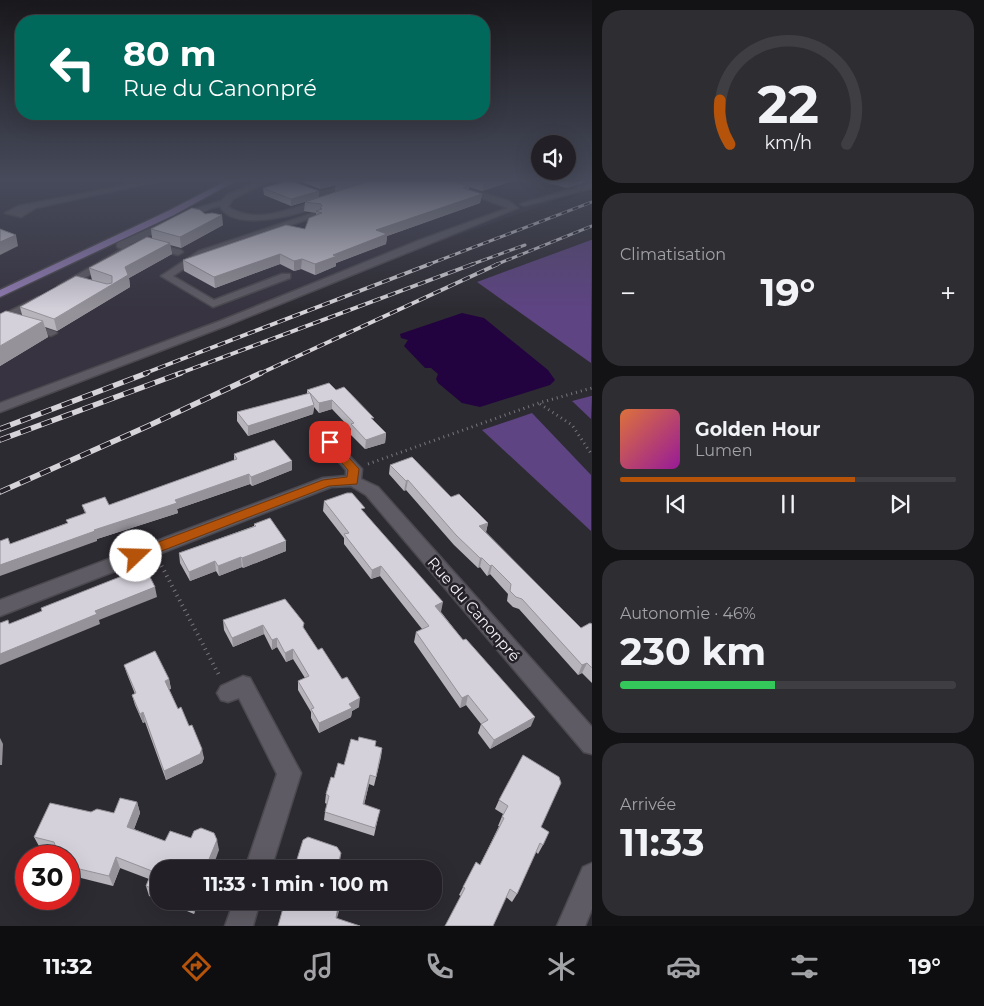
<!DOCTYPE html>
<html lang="fr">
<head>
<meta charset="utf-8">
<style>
	:root { --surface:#222026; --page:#2e2d32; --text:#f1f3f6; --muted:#a2a3a7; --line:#3f3e43; --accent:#b45309 }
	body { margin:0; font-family:Montserrat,sans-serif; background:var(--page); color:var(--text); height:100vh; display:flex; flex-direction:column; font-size:19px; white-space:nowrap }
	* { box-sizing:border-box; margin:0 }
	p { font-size:16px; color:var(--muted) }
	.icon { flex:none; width:28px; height:28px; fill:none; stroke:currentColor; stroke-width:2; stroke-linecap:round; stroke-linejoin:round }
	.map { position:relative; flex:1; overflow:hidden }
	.side { display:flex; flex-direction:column; gap:10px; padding:10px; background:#131215; width:392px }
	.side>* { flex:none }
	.hud { position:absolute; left:15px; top:15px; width:475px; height:105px; border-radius:20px; box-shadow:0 5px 20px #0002,0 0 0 1px var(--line); background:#00695c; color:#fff; overflow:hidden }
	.controls { position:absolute; left:531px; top:135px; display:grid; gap:10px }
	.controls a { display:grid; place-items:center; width:45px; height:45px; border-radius:50%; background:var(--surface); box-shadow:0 5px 20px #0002,0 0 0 1px var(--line); font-size:25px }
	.speed { position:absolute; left:15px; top:845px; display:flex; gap:10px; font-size:25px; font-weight:700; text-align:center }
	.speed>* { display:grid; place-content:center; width:65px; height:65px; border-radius:50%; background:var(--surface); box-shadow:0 5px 20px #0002,0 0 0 1px var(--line); line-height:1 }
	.speed .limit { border:8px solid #d22; background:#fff; color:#111 }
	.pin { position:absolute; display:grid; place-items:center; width:42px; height:42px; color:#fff; margin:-21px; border-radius:10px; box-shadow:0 2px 8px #0006 }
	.me { position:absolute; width:55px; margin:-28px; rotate:69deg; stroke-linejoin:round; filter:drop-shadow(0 0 4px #0008) }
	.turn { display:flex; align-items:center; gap:18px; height:105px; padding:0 25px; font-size:22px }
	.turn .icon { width:65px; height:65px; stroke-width:2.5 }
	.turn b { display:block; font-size:35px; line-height:42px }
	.big { font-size:38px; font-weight:700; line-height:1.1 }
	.side .tile { flex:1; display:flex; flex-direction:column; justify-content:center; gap:8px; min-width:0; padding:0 18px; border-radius:20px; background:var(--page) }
	.side .dial { align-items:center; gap:0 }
	.dial svg { height:130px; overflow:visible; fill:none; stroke:var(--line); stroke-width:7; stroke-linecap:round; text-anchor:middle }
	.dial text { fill:var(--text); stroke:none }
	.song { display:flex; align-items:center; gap:15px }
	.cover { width:60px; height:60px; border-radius:8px; background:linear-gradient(135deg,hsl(20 70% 55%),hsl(300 70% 35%)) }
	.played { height:5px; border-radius:2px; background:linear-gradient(90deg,var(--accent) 70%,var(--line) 70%) }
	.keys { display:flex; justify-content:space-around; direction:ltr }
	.heat { display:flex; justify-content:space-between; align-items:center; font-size:28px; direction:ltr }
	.charge { height:8px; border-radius:4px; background:linear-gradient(90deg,#34c759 46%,var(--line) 0) }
	.trip { position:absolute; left:150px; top:860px; width:292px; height:50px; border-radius:20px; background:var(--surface); box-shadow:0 5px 20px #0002,0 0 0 1px var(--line); font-weight:700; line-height:50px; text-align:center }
	.tabs { display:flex; height:80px; justify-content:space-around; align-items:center; background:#0e0d0f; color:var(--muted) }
	.tabs .icon { width:35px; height:35px }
	.tabs .current { color:var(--accent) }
	.tabs b { font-size:22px; color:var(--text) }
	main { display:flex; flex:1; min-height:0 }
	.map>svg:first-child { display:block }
</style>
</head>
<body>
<main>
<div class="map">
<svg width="592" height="926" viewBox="0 0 592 926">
	<rect width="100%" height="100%" fill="#2d2b32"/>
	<polygon fill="#373340" points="0,181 591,181 591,188 431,245 0,411"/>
	<g fill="#5e4483">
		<polygon points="591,240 592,240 591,363 477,282"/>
		<polygon points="591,396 592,396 591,419 572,401"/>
		<polygon points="532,413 591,475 591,531 482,430"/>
	</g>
	<polygon fill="#22033f" points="462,313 484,318 548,370 555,380 550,385 480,407 462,403 438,383 436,379 438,374 431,368 425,368 404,346 408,340 401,338 400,334"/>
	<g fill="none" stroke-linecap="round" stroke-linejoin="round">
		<g stroke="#4b494f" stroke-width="3">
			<g id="minor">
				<polygon points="146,181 159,181 36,208 21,217 5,213 18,206"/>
				<path d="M260 181H269L233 199 228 207C260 226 291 207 323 199L327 201C310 214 231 234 220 206L212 208 129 245 133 246V250L67 288 63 289 58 286 122 249 117 247V243L194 209 221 201 227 195Z"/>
				<path d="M280 181C295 179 308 192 321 191 337 190 351 179 367 181L320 196Z"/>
				<polygon points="435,181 445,181 509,201 518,208 228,325 0,412 0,403 220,321 420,240 508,208"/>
				<polygon points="592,183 592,188 524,206 520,204"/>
				<polygon points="313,213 320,215 205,255 173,276 214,300 282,274 290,274 290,278 213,307 161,276 199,251"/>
				<polygon points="151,242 181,250 183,252 178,255 148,247 146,245"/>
				<polygon points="38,297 42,298 42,302 0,324 0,316"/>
				<polygon points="26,323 55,331 57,333 51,336 22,328 20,326"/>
				<polygon points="329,439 334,440 359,466 362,469 361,479 378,487 592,727 592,754 584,752 366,495 351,486 331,487 0,616 0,600 323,478 346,476 346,470 322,443"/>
				<polygon points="243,676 250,678 301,773 271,869 245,869 277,774 239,698 228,702 221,700 217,693 221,686"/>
				<polygon points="592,863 592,909 585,926 557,926 583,867"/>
				<polygon points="234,901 260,901 253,926 225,926"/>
			</g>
		</g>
		<g stroke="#4b494f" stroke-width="3">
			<polygon id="major" points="226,181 235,181 174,215 0,297 0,290 168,211"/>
		</g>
		<g stroke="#78767d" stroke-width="2" stroke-dasharray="0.5 2" stroke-linecap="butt">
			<polyline points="521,181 545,188"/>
			<polyline points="544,183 553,185"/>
		</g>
		<g stroke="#78767d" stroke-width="3" stroke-dasharray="1 4" stroke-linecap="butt">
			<polyline points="540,404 572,425 592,455"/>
			<polyline points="368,464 539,403 592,388"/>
		</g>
		<polyline stroke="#78767d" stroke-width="4" stroke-dasharray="1 4.5" stroke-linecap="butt" points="159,561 220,677"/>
		<use href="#minor" fill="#5e5b64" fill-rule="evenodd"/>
		<use href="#major" fill="#8f7ab1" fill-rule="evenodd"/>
		<g stroke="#d6d4d9" stroke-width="3">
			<g id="rail-far2">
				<polyline points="427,265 592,202"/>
				<polyline points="470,265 525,245"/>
				<polyline points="495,265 592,226"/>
			</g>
		</g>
		<g stroke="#d6d4d9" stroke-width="4">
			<g id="rail-far1">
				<polyline points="143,374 430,264"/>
				<polyline points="178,374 473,264"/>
				<polyline points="259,374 498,264"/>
			</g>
		</g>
		<g stroke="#d6d4d9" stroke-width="5.5">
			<g id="rail">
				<polyline points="0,429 147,373"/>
				<polyline points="0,440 181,373"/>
				<polyline points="0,492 148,426 261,373"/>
			</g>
		</g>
		<use href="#rail-far2" stroke="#242128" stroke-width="2" stroke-dasharray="6" stroke-linecap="butt"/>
		<use href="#rail-far1" stroke="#242128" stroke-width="2.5" stroke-dasharray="8" stroke-linecap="butt"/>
		<use href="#rail" stroke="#242128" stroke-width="4" stroke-dasharray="11" stroke-linecap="butt"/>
	</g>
	<g fill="#b7b4bc">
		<polygon points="299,181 512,181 482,191 469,187 469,190 482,194 480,203 387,236 386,244 336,263 336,266 315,275 301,269 294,271 280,264 215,288 184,271 183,260 305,229 316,215 316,213 304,211 305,202 318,198 291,206 264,195 263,188 319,197 335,192 336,185 320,189"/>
		<polygon points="540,181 589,181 567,188"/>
		<polygon points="205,214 223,225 181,248 170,245 172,254 129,278 130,287 57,331 45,327 48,337 0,366 0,314 22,315 20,307 92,280 89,268 152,238 151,229"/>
		<polygon points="307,390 336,390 374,421 386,433 385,443 365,449 350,434 351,429 332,409 319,413 314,407 313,414 248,436 237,421 237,412 307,394"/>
		<polygon points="234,454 292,470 252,486 250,484 177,509 178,513 97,539 97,541 10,544 67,523 85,513 82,505 109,505 234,460"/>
		<polygon points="390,465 451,497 488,523 486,532 581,628 592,624 592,683 582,673 578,675 519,609 513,607 507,601 508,594 490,574 487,576 480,567 478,568 454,545 406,490 404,491 389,474"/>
		<polygon points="324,501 364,512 441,612 531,726 490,749 478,733 481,724 466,705 460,708 414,642 416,632 422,629 380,576 371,579 344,544 344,538 323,511"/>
		<polygon points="254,524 286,551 243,568 242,567 219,576 216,571 190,581 180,563 179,553 254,526"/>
		<polygon points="223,620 304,629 318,650 359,707 352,711 351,717 319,733 311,718 311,712 298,690 298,681 305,678 293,659 286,662 277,647 272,650 264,634 233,647 224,630"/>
		<polygon points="124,665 169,679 171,689 169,689 178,709 189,726 204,758 202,763 166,780 145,722 143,723 135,705 132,695 135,694 127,674"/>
		<polygon points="375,746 382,748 381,757 374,786 369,784 364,805 378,818 374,836 324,820 325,812 327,804 325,803 326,794 334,778 344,765"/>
		<polygon points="499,800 541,827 543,845 538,854 536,852 517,894 512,902 506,897 461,896 459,895 463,887 480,865 499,826 498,826 503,814 495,809"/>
		<polygon points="137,802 140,813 134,829 165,841 219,850 159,869 159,900 149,896 146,886 149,879 120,868 113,886 77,877 70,865 69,864 69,856 60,856 58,852 40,848 34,837 114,813"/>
		<polygon points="163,901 199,901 194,914"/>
	</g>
	<g fill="#959299">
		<polygon points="320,181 336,181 336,183 346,181 374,181 335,192 336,185 320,189"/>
		<polygon points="487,181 512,181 482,191 484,182"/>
		<polygon points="569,181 589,181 567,188"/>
		<polygon points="319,191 319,197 291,206 291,199"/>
		<polygon points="482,194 480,203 387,236 386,244 336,263 336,266 315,275 315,264 376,230"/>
		<polygon points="222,215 223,225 181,248 180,237"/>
		<polygon points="16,235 18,246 0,255 0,242"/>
		<polygon points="170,243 172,254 129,278 130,287 57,331 54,319 126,276 125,267"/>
		<polygon points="280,254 280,264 215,288 214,277"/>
		<polygon points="302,259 301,269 294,271 294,261"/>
		<polygon points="43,321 48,337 0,366 0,346"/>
		<polygon points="332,400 332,409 319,413 319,403"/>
		<polygon points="314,405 313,414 248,436 248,426"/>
		<polygon points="386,433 385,443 365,449 366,440"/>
		<polygon points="292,461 292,470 252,486 251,477"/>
		<polygon points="249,474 250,484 177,509 178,513 97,539 97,541 0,576 0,565 175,500"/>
		<polygon points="408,480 406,490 404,491 406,481"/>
		<polygon points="488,523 486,532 479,526"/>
		<polygon points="286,541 286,551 243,568 242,558"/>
		<polygon points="241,557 242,567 219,576 218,566"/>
		<polygon points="480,558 482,558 480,567 478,568"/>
		<polygon points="215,561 216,571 190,581 189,572"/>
		<polygon points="492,565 490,574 487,576 490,566"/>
		<polygon points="381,566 380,576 371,579 372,570"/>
		<polygon points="155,587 157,597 99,620 100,624 0,665 0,654 95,611"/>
		<polygon points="443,602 441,612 433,616 435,606"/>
		<polygon points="263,625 264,634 233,647 232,638"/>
		<polygon points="277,638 277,647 272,650 272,640"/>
		<polygon points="293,649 293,659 286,662 285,653"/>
		<polygon points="587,663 582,673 578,675 582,665"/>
		<polygon points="169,679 171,689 167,690 165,681"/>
		<polygon points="468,695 466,705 460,708 462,698"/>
		<polygon points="360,698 359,707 352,711 351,717 319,733 319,723 349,704"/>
		<polygon points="143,712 145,722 143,723 140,714"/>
		<polygon points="535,717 531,726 490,749 494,740"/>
		<polygon points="0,738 3,744 2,765 0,765"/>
		<polygon points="202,749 204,758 202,763 166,780 164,771"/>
		<polygon points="370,775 369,784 362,813 363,804"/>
		<polygon points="137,802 140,813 131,837 127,827"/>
		<polygon points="217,840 219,850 212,869 205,869"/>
		<polygon points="341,853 339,869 337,869"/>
		<polygon points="116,857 120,868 113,886 109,876"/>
		<polygon points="193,901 199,901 194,914 192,904"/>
		<polygon points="340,901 339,911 335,926 336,918"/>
	</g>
	<g fill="#d5d1db" stroke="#959299">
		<polygon points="289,181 291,181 319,191 291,199 263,188"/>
		<polygon points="370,181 453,181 469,186 463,188 482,194 376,230 387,234 333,255 337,256 315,264 302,259 294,261 280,254 214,277 183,260 286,225 305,229 309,218 322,213 316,211 322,209 320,208 322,206 321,204 305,202"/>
		<polygon points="192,208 200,210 205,214 212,213 222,215 180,237 151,229"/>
		<polygon points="0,229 16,235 0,242"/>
		<polygon points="147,237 170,243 125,267 128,275 54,319 20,307 76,276 107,284 112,283 112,276 89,268"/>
		<polygon points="6,311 43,321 0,346 0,314"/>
		<polygon points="329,383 336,390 344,387 374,418 371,418 386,433 366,440 351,424 354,423 332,400 319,403 310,393 314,405 248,426 237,412 310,393 307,390"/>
		<polygon points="274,440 292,461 251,477 249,474 175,500 177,503 94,530 95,531 0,565 0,541 8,538 10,544 68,523 66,520 86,513 82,505 105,497 109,505 237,459 234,454"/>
		<polygon points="412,457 451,497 459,494 488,523 479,526 581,628 590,623 592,624 592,668 587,663 582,665 522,599 516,597 510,591 511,584 492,565 490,566 482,558 480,558 456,535 408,480 406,481 390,465"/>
		<polygon points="347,493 352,493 365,508 361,509 443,602 435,606 463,640 466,639 535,717 494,740 481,724 488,720 468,695 462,698 416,632 429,626 381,566 372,570 344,534 349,533 324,501"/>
		<polygon points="270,518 286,541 242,558 241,557 218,566 215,561 189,572 179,553 256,526 254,524"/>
		<polygon points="145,567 155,587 95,611 97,614 0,654 0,623 8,620 9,624 42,611 41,608"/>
		<polygon points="285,599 304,623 303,627 318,650 322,648 342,679 347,677 360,698 349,704 352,708 319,723 311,709 314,708 298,681 309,676 293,649 285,653 277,638 272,640 263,625 232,638 223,620"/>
		<polygon points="155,651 169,679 165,681 178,709 181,707 189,726 192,725 202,749 200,754 164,771 143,712 140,714 132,695 136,693 124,665"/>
		<polygon points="359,737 376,741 375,746 382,748 376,777 370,775 363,804 380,810 375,828 325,812 329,796 326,794 331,777 334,778 338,763 344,765 351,739 358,741"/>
		<polygon points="523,755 559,777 561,783 541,827 549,832 543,845 540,843 517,894 510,889 493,926 445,926 465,888 463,887 476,862 480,865 504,818 502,817 508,806 499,800"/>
		<polygon points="120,798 137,802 127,827 165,841 170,831 191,838 194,831 201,828 214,833 217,840 205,869 159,869 159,891 146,886 152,871 116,857 109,876 71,867 69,860 69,856 67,856 66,855 58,853 54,842 34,837 50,803 91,812 97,809 114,813"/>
		<polygon points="308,837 337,847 341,853 337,869 294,869 303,840"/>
		<polygon points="184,901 193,901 192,904"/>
		<polygon points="285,901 339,901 336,918 360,926 278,926"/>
	</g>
	<linearGradient id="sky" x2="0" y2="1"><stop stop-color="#19181c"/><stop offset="0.58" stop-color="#464a5a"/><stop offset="1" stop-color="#464a5a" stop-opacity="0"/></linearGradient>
	<rect width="592" height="310" fill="url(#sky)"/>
	<polygon fill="#b45309" stroke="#753606" points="330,439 333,440 359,469 357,484 329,486 141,559 132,559 130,556 132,552 323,480 347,477 348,470 324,442"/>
	<g text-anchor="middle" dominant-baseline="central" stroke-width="5" stroke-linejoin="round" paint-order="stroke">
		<g font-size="15" fill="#f4f2f7" stroke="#242128">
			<text transform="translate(474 609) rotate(49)">Rue du Canonpré</text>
		</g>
	</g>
</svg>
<div class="controls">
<a><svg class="icon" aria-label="sound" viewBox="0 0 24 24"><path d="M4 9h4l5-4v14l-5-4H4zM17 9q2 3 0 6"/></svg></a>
</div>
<div class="speed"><div class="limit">30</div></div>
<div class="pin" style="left:330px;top:442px;background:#d93025"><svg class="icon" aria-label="arrive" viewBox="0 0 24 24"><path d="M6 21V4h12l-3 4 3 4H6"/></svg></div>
<svg class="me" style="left:136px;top:556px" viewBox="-20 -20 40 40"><circle r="19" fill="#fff"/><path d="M0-13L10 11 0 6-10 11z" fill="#b45309"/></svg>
<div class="trip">11:33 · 1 min · 100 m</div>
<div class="hud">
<div class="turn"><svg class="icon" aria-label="left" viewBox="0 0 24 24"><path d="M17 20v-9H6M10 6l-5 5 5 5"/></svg><div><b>80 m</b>Rue du Canonpré</div></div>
</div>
</div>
<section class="side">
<div class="tile dial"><svg viewBox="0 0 100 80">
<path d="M14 69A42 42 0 1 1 86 69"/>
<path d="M14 69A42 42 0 0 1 8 42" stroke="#b45309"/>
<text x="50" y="56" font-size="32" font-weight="700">22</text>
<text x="50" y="72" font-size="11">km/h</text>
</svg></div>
<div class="tile"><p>Climatisation</p>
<div class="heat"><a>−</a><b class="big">19°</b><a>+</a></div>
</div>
<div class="tile">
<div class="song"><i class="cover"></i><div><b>Golden Hour</b><p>Lumen</p></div></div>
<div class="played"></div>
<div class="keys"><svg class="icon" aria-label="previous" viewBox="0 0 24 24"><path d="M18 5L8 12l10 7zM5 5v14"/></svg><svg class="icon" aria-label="pause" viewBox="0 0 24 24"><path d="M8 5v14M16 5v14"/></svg><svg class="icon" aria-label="next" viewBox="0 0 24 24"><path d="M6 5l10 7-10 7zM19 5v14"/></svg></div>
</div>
<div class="tile"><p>Autonomie · 46%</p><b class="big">230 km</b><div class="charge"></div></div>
<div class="tile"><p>Arrivée</p><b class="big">11:33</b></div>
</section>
</main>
<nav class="tabs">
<b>11:32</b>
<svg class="icon current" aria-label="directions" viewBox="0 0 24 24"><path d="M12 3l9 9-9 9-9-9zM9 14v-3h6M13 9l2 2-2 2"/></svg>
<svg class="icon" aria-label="music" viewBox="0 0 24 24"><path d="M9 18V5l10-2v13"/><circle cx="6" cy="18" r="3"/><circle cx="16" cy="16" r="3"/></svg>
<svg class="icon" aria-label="phone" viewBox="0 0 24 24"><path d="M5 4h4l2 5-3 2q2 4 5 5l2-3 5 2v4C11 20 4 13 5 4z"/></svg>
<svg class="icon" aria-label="climate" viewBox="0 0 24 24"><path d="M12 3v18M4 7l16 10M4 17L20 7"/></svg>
<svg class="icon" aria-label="car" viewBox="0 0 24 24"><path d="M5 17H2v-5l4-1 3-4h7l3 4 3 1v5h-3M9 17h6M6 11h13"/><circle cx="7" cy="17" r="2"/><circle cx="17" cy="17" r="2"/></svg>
<svg class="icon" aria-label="filters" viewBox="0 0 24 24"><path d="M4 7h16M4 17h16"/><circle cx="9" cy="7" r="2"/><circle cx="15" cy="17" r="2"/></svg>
<b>19°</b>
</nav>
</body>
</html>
